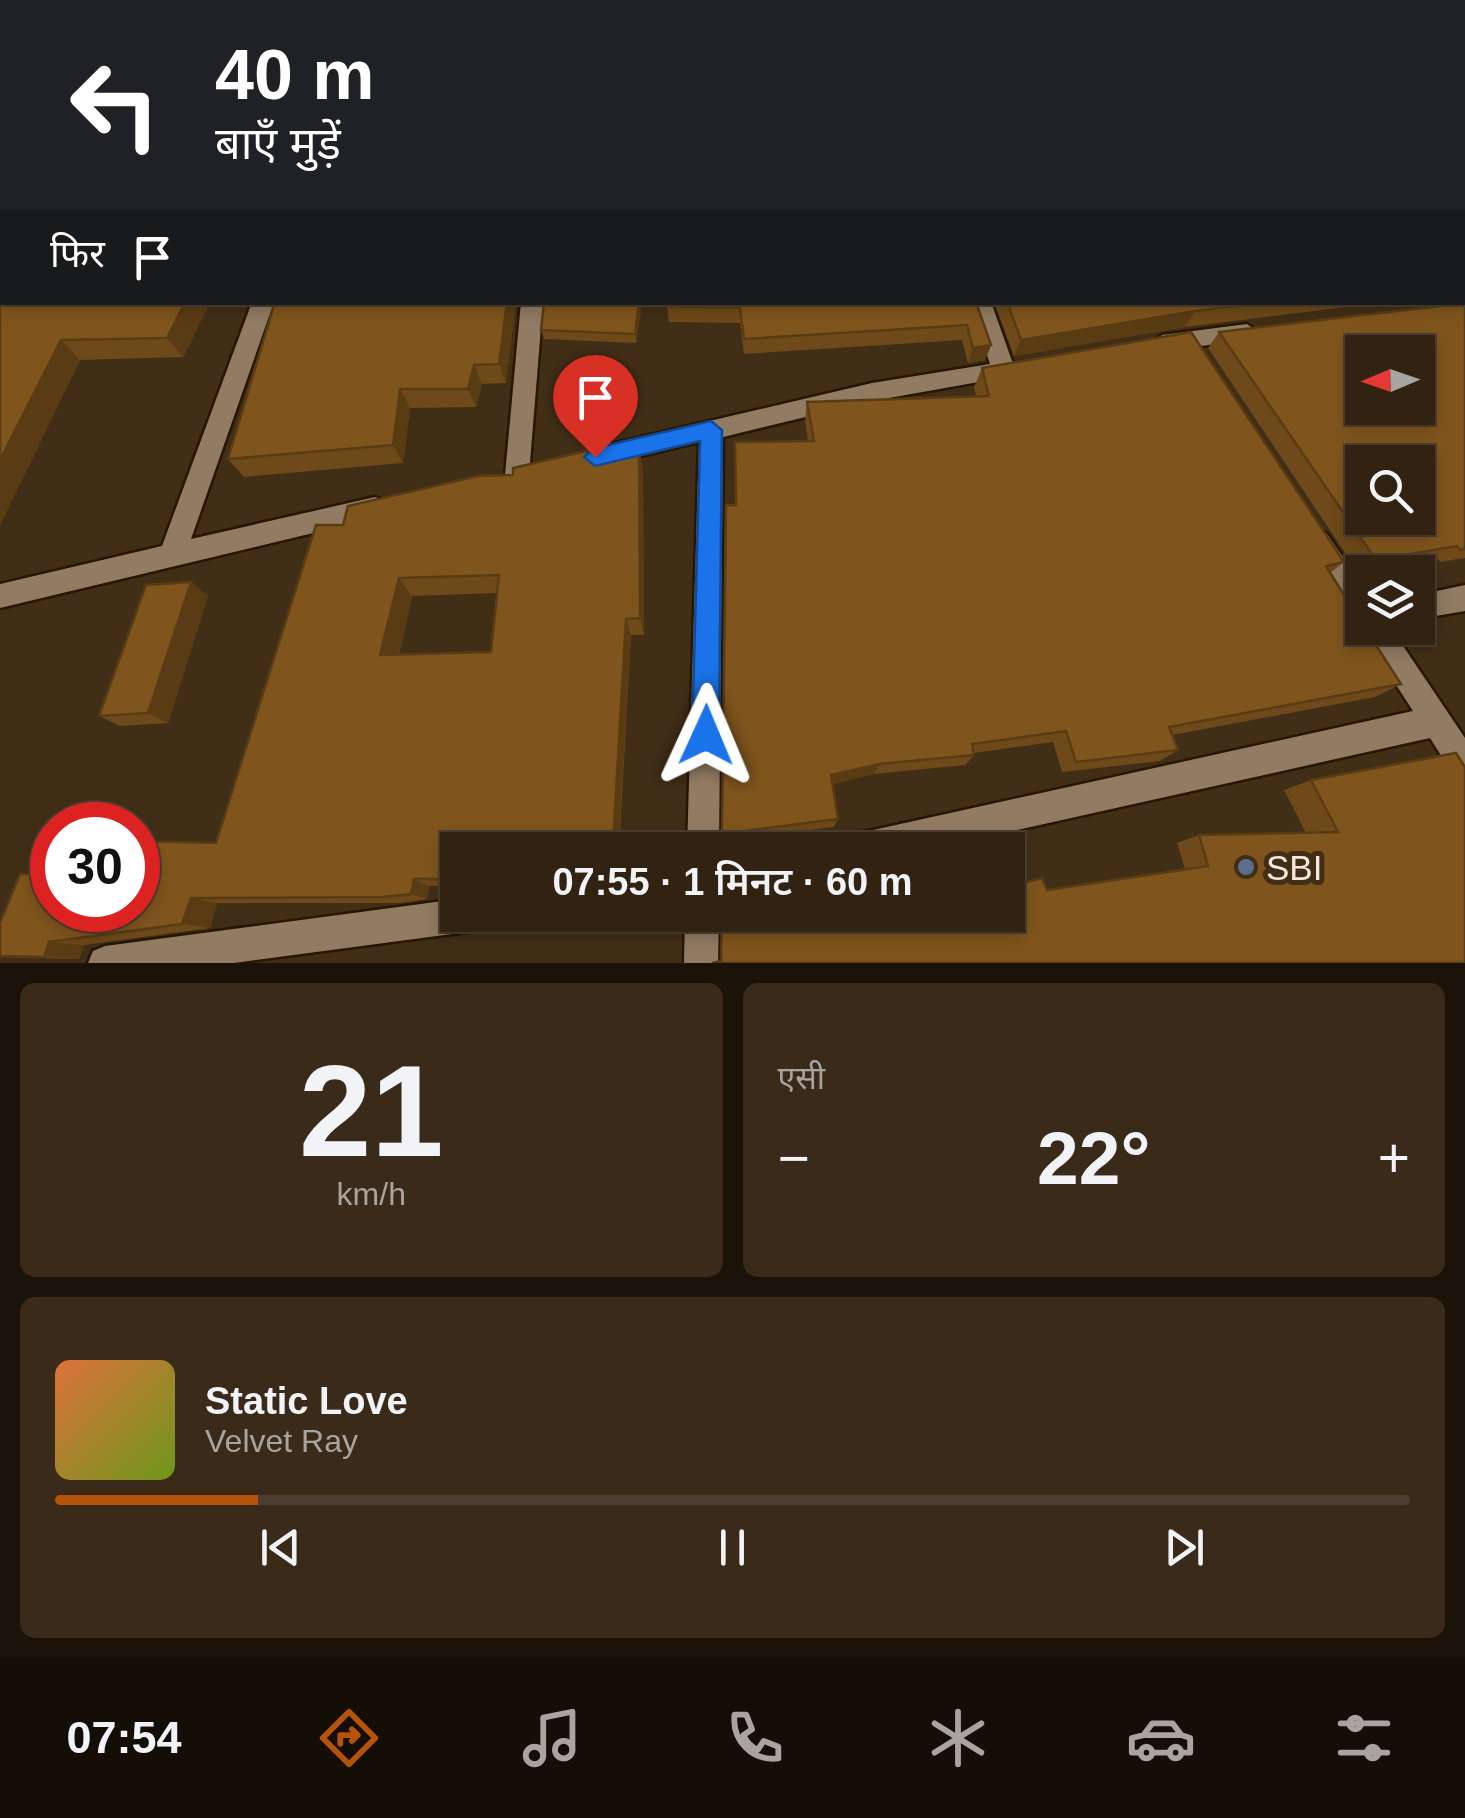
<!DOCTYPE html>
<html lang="hi">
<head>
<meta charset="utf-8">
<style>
	:root { --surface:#312211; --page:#392a1a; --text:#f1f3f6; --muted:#a8a49f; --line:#4c3f31; --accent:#b45309 }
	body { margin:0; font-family:Arial,"Noto Sans Devanagari",sans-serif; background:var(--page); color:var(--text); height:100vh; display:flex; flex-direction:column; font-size:38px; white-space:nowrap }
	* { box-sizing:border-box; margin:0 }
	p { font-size:32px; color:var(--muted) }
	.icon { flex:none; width:55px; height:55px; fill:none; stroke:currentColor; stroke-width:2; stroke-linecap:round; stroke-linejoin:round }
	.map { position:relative; height:963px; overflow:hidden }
	.details { display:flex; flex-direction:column; gap:20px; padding:20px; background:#1b1309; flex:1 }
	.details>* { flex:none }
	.hud { position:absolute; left:0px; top:0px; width:1465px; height:305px; box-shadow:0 5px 15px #0003,0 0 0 2px var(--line); background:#202124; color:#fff; overflow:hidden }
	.needle { width:65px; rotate:268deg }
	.buttons { position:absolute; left:1345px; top:335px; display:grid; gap:20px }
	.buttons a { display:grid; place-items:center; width:90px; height:90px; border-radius:0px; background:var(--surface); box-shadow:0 5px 15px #0003,0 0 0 2px var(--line); font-size:50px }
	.speed { position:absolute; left:30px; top:802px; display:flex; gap:20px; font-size:50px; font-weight:700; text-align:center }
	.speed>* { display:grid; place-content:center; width:130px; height:130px; border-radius:50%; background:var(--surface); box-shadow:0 5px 15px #0003,0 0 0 2px var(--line); line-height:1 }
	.speed .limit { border:15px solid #d22; background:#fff; color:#111 }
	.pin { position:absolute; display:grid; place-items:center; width:85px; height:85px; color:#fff; margin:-102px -42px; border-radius:50% 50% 50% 0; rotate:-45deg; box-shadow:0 0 10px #0007 }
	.pin .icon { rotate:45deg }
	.me { position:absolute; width:110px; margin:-55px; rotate:1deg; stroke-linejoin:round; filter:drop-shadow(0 0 8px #0008) }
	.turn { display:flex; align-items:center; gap:35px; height:210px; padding:0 50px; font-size:45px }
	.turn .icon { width:130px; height:130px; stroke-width:2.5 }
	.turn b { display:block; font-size:70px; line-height:85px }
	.then { display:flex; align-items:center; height:95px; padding:0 50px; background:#0003; gap:20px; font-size:38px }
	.big { font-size:75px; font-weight:600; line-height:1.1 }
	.details .card { flex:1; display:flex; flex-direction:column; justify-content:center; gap:15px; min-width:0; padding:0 35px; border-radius:15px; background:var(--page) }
	.details .dial { align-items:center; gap:0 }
	.dial b { font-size:130px; line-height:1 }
	.song { display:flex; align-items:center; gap:30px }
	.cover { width:120px; height:120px; border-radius:15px; background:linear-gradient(135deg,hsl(20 70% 55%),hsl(80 70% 35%)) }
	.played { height:10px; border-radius:5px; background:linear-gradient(90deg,var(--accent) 15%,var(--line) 15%) }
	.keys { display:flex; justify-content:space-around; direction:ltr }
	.heat { display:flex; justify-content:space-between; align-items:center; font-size:55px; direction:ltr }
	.details .tiles { flex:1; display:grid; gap:20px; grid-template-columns:1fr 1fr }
	.card:last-child { grid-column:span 2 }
	.trip { position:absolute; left:440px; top:832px; width:585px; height:100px; border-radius:0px; background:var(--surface); box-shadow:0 5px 15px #0003,0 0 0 2px var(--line); font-weight:600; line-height:100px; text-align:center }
	.menu { display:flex; height:160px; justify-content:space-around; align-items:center; background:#140e07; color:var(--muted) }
	.menu .icon { width:70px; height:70px }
	.menu .active { color:var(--accent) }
	.menu b { font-size:45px; color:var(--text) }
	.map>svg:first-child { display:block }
</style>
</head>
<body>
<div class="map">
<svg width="1465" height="963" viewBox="0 0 1465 963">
	<rect width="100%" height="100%" fill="#412e17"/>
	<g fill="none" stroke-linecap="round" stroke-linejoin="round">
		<g stroke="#271601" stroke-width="5">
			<g id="minor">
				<polygon points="1352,0 1368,0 1369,2 1354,2"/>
				<rect x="1462" y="61" width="3" height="10"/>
				<polygon points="252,302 274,302 191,539 375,497 384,500 388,508 384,516 0,608 0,584 162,546"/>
				<polygon points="521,302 543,302 529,475 526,482 517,485 508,482 505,475"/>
				<polygon points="969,302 991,302 1012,361 1021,369 1018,375 872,401 723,437 719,850 687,850 699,442 599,466 590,463 587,456 590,449 872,383 990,364"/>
				<polygon points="1247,324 1258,332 1247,340 1162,351 1151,343 1162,335"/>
				<polygon points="1318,530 1327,534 1362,585 1362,621 1352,617 1309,550 1305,542 1309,534"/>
				<polygon points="1465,585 1465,611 1418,619 1418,595"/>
				<polygon points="1362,625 1391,628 1465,738 1465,780 1454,776 1430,738 927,850 839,850 844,839 855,834 1413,711 1365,637"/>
				<polygon points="458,899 458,915 484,915 479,927 467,932 234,963 88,963 93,951 105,946"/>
				<polygon points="685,915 719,915 718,963 684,963"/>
			</g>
		</g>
		<use href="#minor" fill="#917b62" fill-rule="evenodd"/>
	</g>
	<g fill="#6e4919" fill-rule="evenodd">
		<polygon points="0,0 695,0 695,2 2,2 2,302 210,302 183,357 80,360 0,525"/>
		<polygon points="1425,0 1465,0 1465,46 1462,43 1462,2 1427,2"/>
		<polygon points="275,302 516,302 506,383 482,384 476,407 410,408 403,463 244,477 228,459"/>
		<polygon points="544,302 642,302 636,343 544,339 541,330"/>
		<polygon points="976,302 991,345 985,360 968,363 962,340 744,354 740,323 669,322 667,306"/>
		<polygon points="994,302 1386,302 1185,327 1014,356"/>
		<polygon points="1465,303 1465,558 1440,562 1437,558 1358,572 1208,348 1219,332"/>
		<polygon points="982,368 1344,562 1330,573 1401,684 1375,697 1172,735 1178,750 1160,761 1062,772 1053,742 974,753 974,755 965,765 874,774 832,784 838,819 834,827 723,841 726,505 736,505 808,441 805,421 807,402 976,396 974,387"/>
		<path d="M643 469 644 635H631L619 850H458V886H429L427 899 400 903H217L210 928 84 945 79 959 0 957V923L52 910 216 843 343 525ZM497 593 491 652 399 655 412 596Z"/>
		<polygon points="191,582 208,596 168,723 120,726 99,716"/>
		<polygon points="1311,780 1465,963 721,961 1008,915 1047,890 1185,869 1177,843 1199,835 1306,833 1284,790"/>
	</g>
	<g fill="#5a3c14">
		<polygon points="185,302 210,302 183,357 167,338"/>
		<polygon points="507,302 516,302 506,383 499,364"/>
		<polygon points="639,302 642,302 636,343 635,334"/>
		<polygon points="1195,311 1185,327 1014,356 1021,340"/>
		<polygon points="61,340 80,360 0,525 0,460"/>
		<polygon points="991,345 985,360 968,363 973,348"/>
		<polygon points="474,365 482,384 476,407 468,389"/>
		<polygon points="400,389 410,408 403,463 393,445"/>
		<polygon points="639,448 643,469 644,635 640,618"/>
		<polygon points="399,578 412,596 395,670 380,655"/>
		<polygon points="191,582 208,596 168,723 148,713"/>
		<polygon points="626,619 631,635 618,850 613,843"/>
		<polygon points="880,764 874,774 827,785 831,775"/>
		<polygon points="414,879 429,886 427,899 411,894"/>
		<polygon points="191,898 217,903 210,928 182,924"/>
		<polygon points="49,942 84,945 79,959 44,957"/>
	</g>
	<g fill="#80551d" stroke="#5a3c14" stroke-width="2.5" fill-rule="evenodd">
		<polygon points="0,0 692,0 692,2 2,2 2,302 185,302 167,338 61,340 0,460"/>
		<polygon points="754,0 1350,0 1352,2 754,2"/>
		<polygon points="1451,0 1465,0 1465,16 1462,13 1462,2 1453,2"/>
		<rect x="1462" y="74" width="3" height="208"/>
		<polygon points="275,302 507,302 499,364 474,365 468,389 400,389 393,445 228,459"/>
		<polygon points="544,302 639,302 635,334 541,330"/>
		<polygon points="667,302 976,302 991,345 973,348 967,325 744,339 740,308 667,306"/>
		<polygon points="1007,302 1269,302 1195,311 1021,340"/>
		<path d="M1465 303V549L1460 550 1457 546 1376 560 1219 332ZM1362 352H1418V408H1362ZM1362 462H1418V518H1362Z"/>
		<polygon points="1191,332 1344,562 1326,566 1362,624 1362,628 1365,628 1401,684 1169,727 1178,750 1076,762 1066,731 972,744 974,755 880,764 831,775 838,819 722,834 726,505 736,505 735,442 814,441 807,402 989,396 982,368"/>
		<path d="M639 448 640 618 626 619 613 843 529 845V850H458V866L455 867 456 879H414L411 894 382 897 191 898 182 924 49 942 44 957 0 956V923L20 874H52V910H138V841L216 843 316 525H343L348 506 478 476 513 475V468L586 451ZM499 575 491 652 380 655 399 578Z"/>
		<polygon points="191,582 148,713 99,716 146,585"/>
		<polygon points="1456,753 1465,767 1465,963 712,963 721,961 722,915 1008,915 1008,887 1042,878 1047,890 1208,866 1199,835 1338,832 1311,780"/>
	</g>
	<polygon fill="#1a73e8" stroke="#114b97" stroke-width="2.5" points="711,421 722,430 719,735 715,745 706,749 696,745 692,735 700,441 595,466 584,457 595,448"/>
	<circle fill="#5c6f8a" stroke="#412e17" stroke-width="4" cx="1246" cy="867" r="10"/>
	<g text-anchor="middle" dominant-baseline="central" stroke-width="10" stroke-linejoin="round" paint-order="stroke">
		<g font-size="35" fill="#f6e9dc" stroke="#412e17" text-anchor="start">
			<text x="1266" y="867">SBI</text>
		</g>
	</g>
</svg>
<div class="buttons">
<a><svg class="needle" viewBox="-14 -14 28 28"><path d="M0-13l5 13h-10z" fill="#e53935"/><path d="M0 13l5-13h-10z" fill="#a8a49f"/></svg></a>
<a><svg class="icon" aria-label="search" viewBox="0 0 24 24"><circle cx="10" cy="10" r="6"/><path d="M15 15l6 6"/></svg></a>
<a><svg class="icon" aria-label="layers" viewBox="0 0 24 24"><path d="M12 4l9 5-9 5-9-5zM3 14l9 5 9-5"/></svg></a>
</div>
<div class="speed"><div class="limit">30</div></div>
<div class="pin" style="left:595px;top:457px;background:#d93025"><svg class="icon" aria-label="arrive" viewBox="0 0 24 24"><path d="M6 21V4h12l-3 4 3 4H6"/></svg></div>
<svg class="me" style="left:706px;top:735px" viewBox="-20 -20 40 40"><path d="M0-17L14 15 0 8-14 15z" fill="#1a73e8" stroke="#fff" stroke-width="4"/></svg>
<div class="trip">07:55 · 1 मिनट · 60 m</div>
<div class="hud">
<div class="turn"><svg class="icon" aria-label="left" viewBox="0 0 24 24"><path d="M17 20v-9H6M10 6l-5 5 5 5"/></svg><div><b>40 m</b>बाएँ मुड़ें</div></div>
<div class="then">फिर<svg class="icon" aria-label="arrive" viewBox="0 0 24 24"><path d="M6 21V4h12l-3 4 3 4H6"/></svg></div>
</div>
</div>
<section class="details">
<div class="tiles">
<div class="card dial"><b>21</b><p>km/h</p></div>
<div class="card"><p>एसी</p>
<div class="heat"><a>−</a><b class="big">22°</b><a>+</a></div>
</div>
<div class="card">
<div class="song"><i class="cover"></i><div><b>Static Love</b><p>Velvet Ray</p></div></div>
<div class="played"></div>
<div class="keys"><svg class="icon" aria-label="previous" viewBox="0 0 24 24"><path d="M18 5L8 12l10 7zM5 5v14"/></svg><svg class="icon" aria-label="pause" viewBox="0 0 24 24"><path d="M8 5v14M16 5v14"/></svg><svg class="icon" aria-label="next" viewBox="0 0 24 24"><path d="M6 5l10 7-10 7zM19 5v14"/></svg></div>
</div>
</div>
</section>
<nav class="menu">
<b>07:54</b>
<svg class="icon active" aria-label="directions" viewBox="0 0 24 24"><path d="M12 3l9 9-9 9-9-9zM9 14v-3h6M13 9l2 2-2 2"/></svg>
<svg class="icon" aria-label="music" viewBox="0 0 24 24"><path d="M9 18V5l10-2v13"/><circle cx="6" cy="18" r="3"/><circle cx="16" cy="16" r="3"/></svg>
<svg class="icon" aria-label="phone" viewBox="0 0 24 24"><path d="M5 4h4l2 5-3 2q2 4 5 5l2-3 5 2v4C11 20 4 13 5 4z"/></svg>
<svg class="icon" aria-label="climate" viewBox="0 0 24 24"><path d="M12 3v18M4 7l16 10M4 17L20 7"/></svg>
<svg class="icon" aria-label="car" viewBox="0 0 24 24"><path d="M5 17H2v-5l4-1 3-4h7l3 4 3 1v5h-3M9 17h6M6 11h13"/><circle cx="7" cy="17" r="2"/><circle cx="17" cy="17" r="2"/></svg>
<svg class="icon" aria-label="filters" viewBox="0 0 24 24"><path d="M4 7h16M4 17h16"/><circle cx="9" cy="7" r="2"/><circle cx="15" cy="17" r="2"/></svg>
</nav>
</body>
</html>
